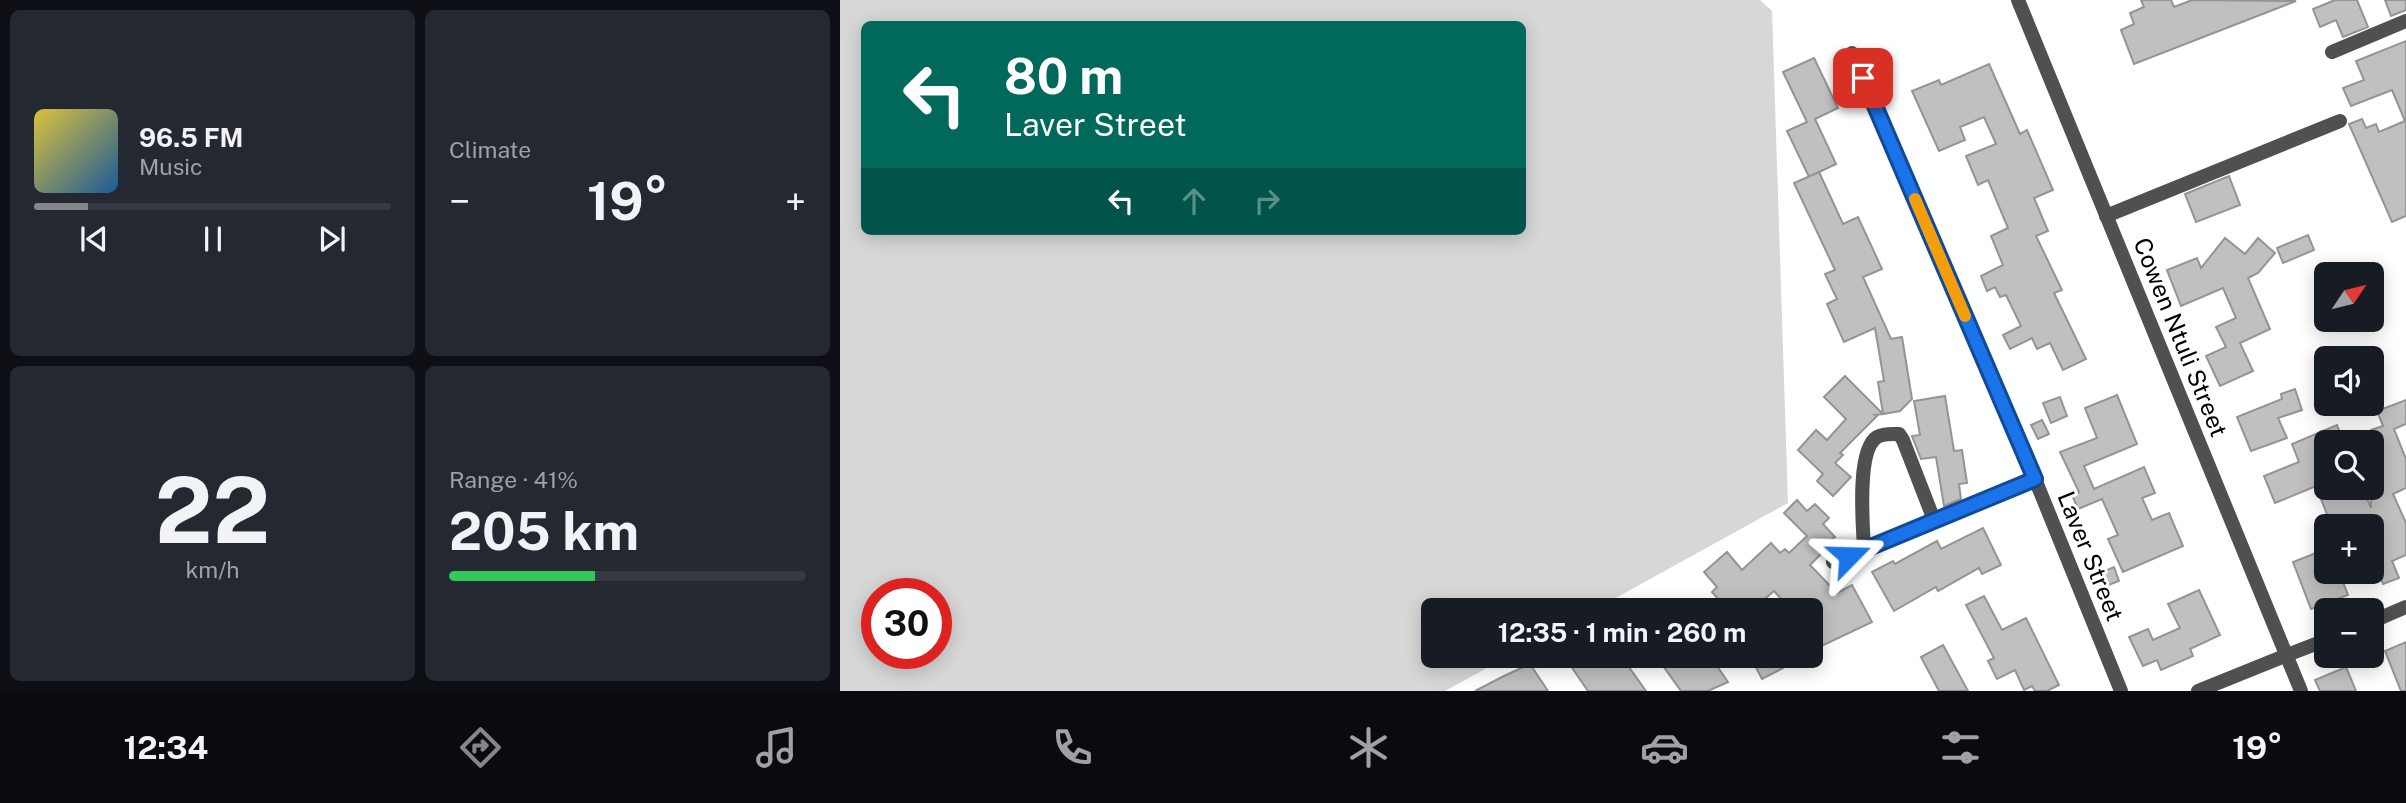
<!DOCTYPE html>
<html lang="en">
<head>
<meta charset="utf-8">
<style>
	:root { --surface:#171b24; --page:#242831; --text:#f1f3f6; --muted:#9ea1a6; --line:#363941; --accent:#858687 }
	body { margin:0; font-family:"Public Sans",sans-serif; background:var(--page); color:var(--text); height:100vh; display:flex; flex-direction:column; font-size:26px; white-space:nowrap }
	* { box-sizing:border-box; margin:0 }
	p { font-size:23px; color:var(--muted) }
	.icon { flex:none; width:38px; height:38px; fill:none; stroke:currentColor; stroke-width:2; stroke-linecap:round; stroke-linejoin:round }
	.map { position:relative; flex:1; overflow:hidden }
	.side { display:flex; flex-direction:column; gap:10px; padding:10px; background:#0d0f14; width:840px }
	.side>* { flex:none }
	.banner { position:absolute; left:21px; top:21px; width:665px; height:214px; border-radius:10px; box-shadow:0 4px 18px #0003; background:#00695c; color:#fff; overflow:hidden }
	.needle { width:46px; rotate:55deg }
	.controls { position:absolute; left:1474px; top:262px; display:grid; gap:14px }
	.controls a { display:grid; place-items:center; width:70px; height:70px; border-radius:10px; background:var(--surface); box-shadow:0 4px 18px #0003; font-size:35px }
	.speed { position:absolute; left:21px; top:578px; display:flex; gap:14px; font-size:35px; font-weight:700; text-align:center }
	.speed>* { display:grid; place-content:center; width:91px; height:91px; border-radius:50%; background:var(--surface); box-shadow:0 4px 18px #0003; line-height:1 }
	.speed .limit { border:10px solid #d22; background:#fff; color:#111 }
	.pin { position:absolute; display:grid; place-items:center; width:60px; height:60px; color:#fff; margin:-30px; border-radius:14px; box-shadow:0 4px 10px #0006 }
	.me { position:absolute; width:77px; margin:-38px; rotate:68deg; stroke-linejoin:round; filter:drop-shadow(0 0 5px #0008) }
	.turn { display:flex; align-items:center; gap:24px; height:147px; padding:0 28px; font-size:32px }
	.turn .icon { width:91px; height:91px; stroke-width:2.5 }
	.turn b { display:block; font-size:49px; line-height:60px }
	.lanes { display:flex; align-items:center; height:66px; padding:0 28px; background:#0003; justify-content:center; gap:35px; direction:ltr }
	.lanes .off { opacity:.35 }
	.big { font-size:52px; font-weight:700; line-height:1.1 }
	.side .tile { flex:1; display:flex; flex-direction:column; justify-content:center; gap:10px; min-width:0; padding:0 24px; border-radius:10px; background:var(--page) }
	.side .dial { align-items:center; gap:0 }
	.dial b { font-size:91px; line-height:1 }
	.song { display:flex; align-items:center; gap:21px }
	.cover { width:84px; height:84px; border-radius:10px; background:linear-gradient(135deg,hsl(50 70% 55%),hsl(210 70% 35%)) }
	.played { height:7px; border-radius:4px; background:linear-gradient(90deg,var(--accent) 15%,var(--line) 15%) }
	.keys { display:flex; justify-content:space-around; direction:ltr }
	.heat { display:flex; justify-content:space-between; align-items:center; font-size:38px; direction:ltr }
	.charge { height:10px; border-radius:5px; background:linear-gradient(90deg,#34c759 41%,var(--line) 0) }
	.side .tiles { flex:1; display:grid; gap:10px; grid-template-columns:repeat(2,1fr) }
	.trip { position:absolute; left:581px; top:598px; width:402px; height:70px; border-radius:10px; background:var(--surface); box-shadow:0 4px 18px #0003; font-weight:700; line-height:70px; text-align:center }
	.tab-bar { display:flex; height:112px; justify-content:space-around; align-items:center; background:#090b0e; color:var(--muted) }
	.tab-bar .icon { width:49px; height:49px }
	.tab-bar .active { color:var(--accent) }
	.tab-bar b { font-size:32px; color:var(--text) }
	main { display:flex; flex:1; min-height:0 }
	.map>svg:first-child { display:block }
</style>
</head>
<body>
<main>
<section class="side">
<div class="tiles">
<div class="tile">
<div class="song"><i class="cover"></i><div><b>96.5 FM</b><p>Music</p></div></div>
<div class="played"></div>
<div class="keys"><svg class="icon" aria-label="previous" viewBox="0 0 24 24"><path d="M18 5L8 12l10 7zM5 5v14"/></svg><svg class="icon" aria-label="pause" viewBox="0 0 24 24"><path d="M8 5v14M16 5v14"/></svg><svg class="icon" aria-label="next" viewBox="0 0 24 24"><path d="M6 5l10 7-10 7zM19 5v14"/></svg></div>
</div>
<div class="tile"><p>Climate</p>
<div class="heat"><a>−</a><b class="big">19°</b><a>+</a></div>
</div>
<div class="tile dial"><b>22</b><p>km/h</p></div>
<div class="tile"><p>Range · 41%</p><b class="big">205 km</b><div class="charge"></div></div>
</div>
</section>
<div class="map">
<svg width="1566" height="691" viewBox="0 0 1566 691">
	<rect width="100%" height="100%" fill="#fff"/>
	<path fill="#d7d7d7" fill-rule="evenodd" d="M0 0H920L932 11 948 503 752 611H593V656H669L605 691H0ZM24 24H682V231H24ZM37 593H96V653H37Z"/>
	<g fill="#c0c0c0" stroke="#949494" stroke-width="2">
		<polygon points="1301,0 1331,0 1334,7 1352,0 1456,1 1294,64 1281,30 1294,24 1290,13 1304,7"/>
		<polygon points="1495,0 1517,0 1528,27 1503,37 1496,20 1480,27 1473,9"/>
		<polygon points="1545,0 1566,0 1566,10 1551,16"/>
		<polygon points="1566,41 1566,216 1552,222 1509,124 1522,119 1526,128 1536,124 1539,132 1565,121 1552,90 1511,106 1503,88 1524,80 1516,61"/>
		<polygon points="974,58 998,108 975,119 996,164 969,177 947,131 967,122 943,72"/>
		<polygon points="1149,64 1180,134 1187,130 1213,190 1194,198 1208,231 1196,236 1222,290 1214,293 1246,359 1223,370 1210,343 1197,349 1192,338 1170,349 1163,335 1181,326 1166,295 1160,297 1155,287 1147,291 1141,276 1163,265 1151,236 1168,228 1148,180 1138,185 1126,156 1156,144 1144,117 1120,127 1125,140 1099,151 1072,91 1099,80 1101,85"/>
		<polygon points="979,172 1003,224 1018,217 1042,269 1023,277 1051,339 1062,337 1072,399 1060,411 1043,414 1038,382 1044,381 1035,328 1004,342 987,304 997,299 985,274 995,270 954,183"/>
		<polygon points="1389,176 1400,205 1356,222 1345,194"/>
		<polygon points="1468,235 1474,250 1443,263 1437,248"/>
		<polygon points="1385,238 1405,254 1418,238 1435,253 1418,273 1408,278 1430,329 1400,343 1413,371 1380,386 1366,356 1386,347 1376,327 1396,318 1383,288 1341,306 1327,270 1357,258 1361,268"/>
		<polygon points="1005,376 1043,414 1035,415 1037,416 1000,453 1003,455 995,463 1011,477 993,496 977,481 983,474 958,450 976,430 987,440 1006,419 984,397"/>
		<polygon points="1455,389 1462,410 1438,418 1447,438 1411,451 1397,417 1442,399 1441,394"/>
		<polygon points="1277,395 1297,444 1244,466 1254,489 1304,467 1315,493 1302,498 1312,520 1329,513 1343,546 1283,572 1268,539 1278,535 1262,499 1238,509 1232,495 1239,492 1220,452 1257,438 1245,408"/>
		<polygon points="1105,396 1114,451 1122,450 1127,483 1119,484 1121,499 1104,506 1096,457 1081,459 1072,436 1080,435 1074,401"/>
		<polygon points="1220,397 1227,416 1211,423 1203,403"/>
		<polygon points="1566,400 1566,424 1554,429 1566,459 1566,488 1553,494 1566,523 1566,555 1552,561 1559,578 1543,584 1531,553 1531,527 1492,527 1481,499 1508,488 1523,488 1531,508 1531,430 1543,426 1537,411"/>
		<polygon points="1202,420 1209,434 1198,439 1191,425"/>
		<polygon points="1497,425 1504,443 1486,443 1486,482 1435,503 1424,476 1459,462 1452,444"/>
		<polygon points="957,500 967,511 975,504 989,518 983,524 995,537 989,541 991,544 970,565 997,593 1012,585 1032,622 971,651 971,611 952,611 934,591 911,611 889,611 872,592 877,587 864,572 887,552 902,570 931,543 940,553 945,549 949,553 967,536 944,513"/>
		<polygon points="1143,528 1161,565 1142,574 1139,568 1098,591 1096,587 1054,611 1032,572 1053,561 1055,564 1097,541 1101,549"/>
		<polygon points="1486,549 1486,572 1499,572 1508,595 1471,609 1453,562"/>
		<polygon points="1274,567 1279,581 1261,588 1255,575"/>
		<polygon points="1359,590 1380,635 1350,649 1353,656 1321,670 1317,660 1303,666 1289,637 1308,629 1313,640 1340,628 1328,604"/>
		<polygon points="1144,596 1162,630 1186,618 1219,685 1207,691 1195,691 1192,686 1184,690 1175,670 1157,679 1148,661 1154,658 1126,605"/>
		<polygon points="1566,642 1566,691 1561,691 1545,651"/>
		<polygon points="1103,645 1128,691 1099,691 1081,657"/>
		<polygon points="724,656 781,656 806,691 748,691"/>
		<polygon points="816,656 850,656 853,662 870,656 888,682 868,691 841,691"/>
		<polygon points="910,656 936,656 943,668 922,679"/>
		<polygon points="690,664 708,691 635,691 664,676"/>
		<polygon points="1506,667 1516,691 1480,691 1475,680"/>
	</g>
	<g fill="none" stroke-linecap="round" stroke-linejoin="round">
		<g stroke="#505050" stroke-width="14">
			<polyline points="1492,52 1566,21"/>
			<polyline points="1012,53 1195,479 1281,691"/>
			<polyline points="1266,216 1500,121"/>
			<path d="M1024 549C1023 526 1016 450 1037 437 1044 433 1052 434 1059 434L1063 440 1094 520"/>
			<polyline points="993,562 1195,479"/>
			<polyline points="1358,691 1447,655"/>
		</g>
		<g stroke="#505050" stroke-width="14">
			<polyline points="1178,0 1461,691"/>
			<polyline points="1531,622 1566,607"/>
			<polyline points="1447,655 1486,640"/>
		</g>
	</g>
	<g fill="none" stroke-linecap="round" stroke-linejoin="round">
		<g stroke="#114b97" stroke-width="18">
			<polyline id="route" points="1009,556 1195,479 1023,78"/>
		</g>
		<use href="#route" stroke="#1a73e8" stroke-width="12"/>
		<polyline stroke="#f59e0b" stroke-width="12" points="1075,199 1125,316"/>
	</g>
	<g text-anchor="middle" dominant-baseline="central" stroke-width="6" stroke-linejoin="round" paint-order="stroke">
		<g font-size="24" fill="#000" stroke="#fff">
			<text transform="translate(1341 337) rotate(68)">Cowen Ntuli Street</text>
			<text transform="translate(1251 556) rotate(68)">Laver Street</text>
		</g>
	</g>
</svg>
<div class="controls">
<a><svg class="needle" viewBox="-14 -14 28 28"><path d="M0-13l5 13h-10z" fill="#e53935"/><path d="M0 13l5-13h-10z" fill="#9ea1a6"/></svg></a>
<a><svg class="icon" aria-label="sound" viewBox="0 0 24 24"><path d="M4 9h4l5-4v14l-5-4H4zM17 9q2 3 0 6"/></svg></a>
<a><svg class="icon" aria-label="search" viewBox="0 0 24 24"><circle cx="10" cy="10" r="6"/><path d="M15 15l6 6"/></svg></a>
<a>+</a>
<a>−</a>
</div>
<div class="speed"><div class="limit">30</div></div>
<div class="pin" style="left:1023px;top:78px;background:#d93025"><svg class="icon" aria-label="arrive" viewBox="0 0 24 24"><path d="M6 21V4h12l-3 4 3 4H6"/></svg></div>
<svg class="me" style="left:1009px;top:556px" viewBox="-20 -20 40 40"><path d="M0-17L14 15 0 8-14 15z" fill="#1a73e8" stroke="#fff" stroke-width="4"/></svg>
<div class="trip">12:35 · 1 min · 260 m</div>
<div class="banner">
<div class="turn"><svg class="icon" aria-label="left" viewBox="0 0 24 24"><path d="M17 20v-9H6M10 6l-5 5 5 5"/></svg><div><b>80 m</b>Laver Street</div></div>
<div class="lanes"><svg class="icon" aria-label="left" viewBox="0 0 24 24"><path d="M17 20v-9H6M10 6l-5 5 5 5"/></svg><svg class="icon off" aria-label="ahead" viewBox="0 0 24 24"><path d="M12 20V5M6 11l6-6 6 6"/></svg><svg class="icon off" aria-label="right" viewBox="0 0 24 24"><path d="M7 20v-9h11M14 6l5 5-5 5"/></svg></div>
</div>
</div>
</main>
<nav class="tab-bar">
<b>12:34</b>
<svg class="icon active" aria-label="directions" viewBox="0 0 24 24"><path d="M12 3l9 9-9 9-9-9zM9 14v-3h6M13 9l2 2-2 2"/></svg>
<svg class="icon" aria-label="music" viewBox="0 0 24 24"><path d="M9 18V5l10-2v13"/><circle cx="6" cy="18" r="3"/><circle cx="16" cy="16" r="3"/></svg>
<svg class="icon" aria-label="phone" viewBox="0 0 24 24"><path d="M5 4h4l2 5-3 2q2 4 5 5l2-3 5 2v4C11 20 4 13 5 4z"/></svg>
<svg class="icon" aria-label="climate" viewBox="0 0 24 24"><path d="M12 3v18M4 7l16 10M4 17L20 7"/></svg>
<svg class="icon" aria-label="car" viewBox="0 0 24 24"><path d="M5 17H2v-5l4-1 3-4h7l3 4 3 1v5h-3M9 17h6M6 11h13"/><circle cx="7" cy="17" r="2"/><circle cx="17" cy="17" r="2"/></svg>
<svg class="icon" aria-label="filters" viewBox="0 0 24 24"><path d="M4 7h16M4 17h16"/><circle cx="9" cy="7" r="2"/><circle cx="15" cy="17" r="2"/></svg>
<b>19°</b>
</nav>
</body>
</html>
